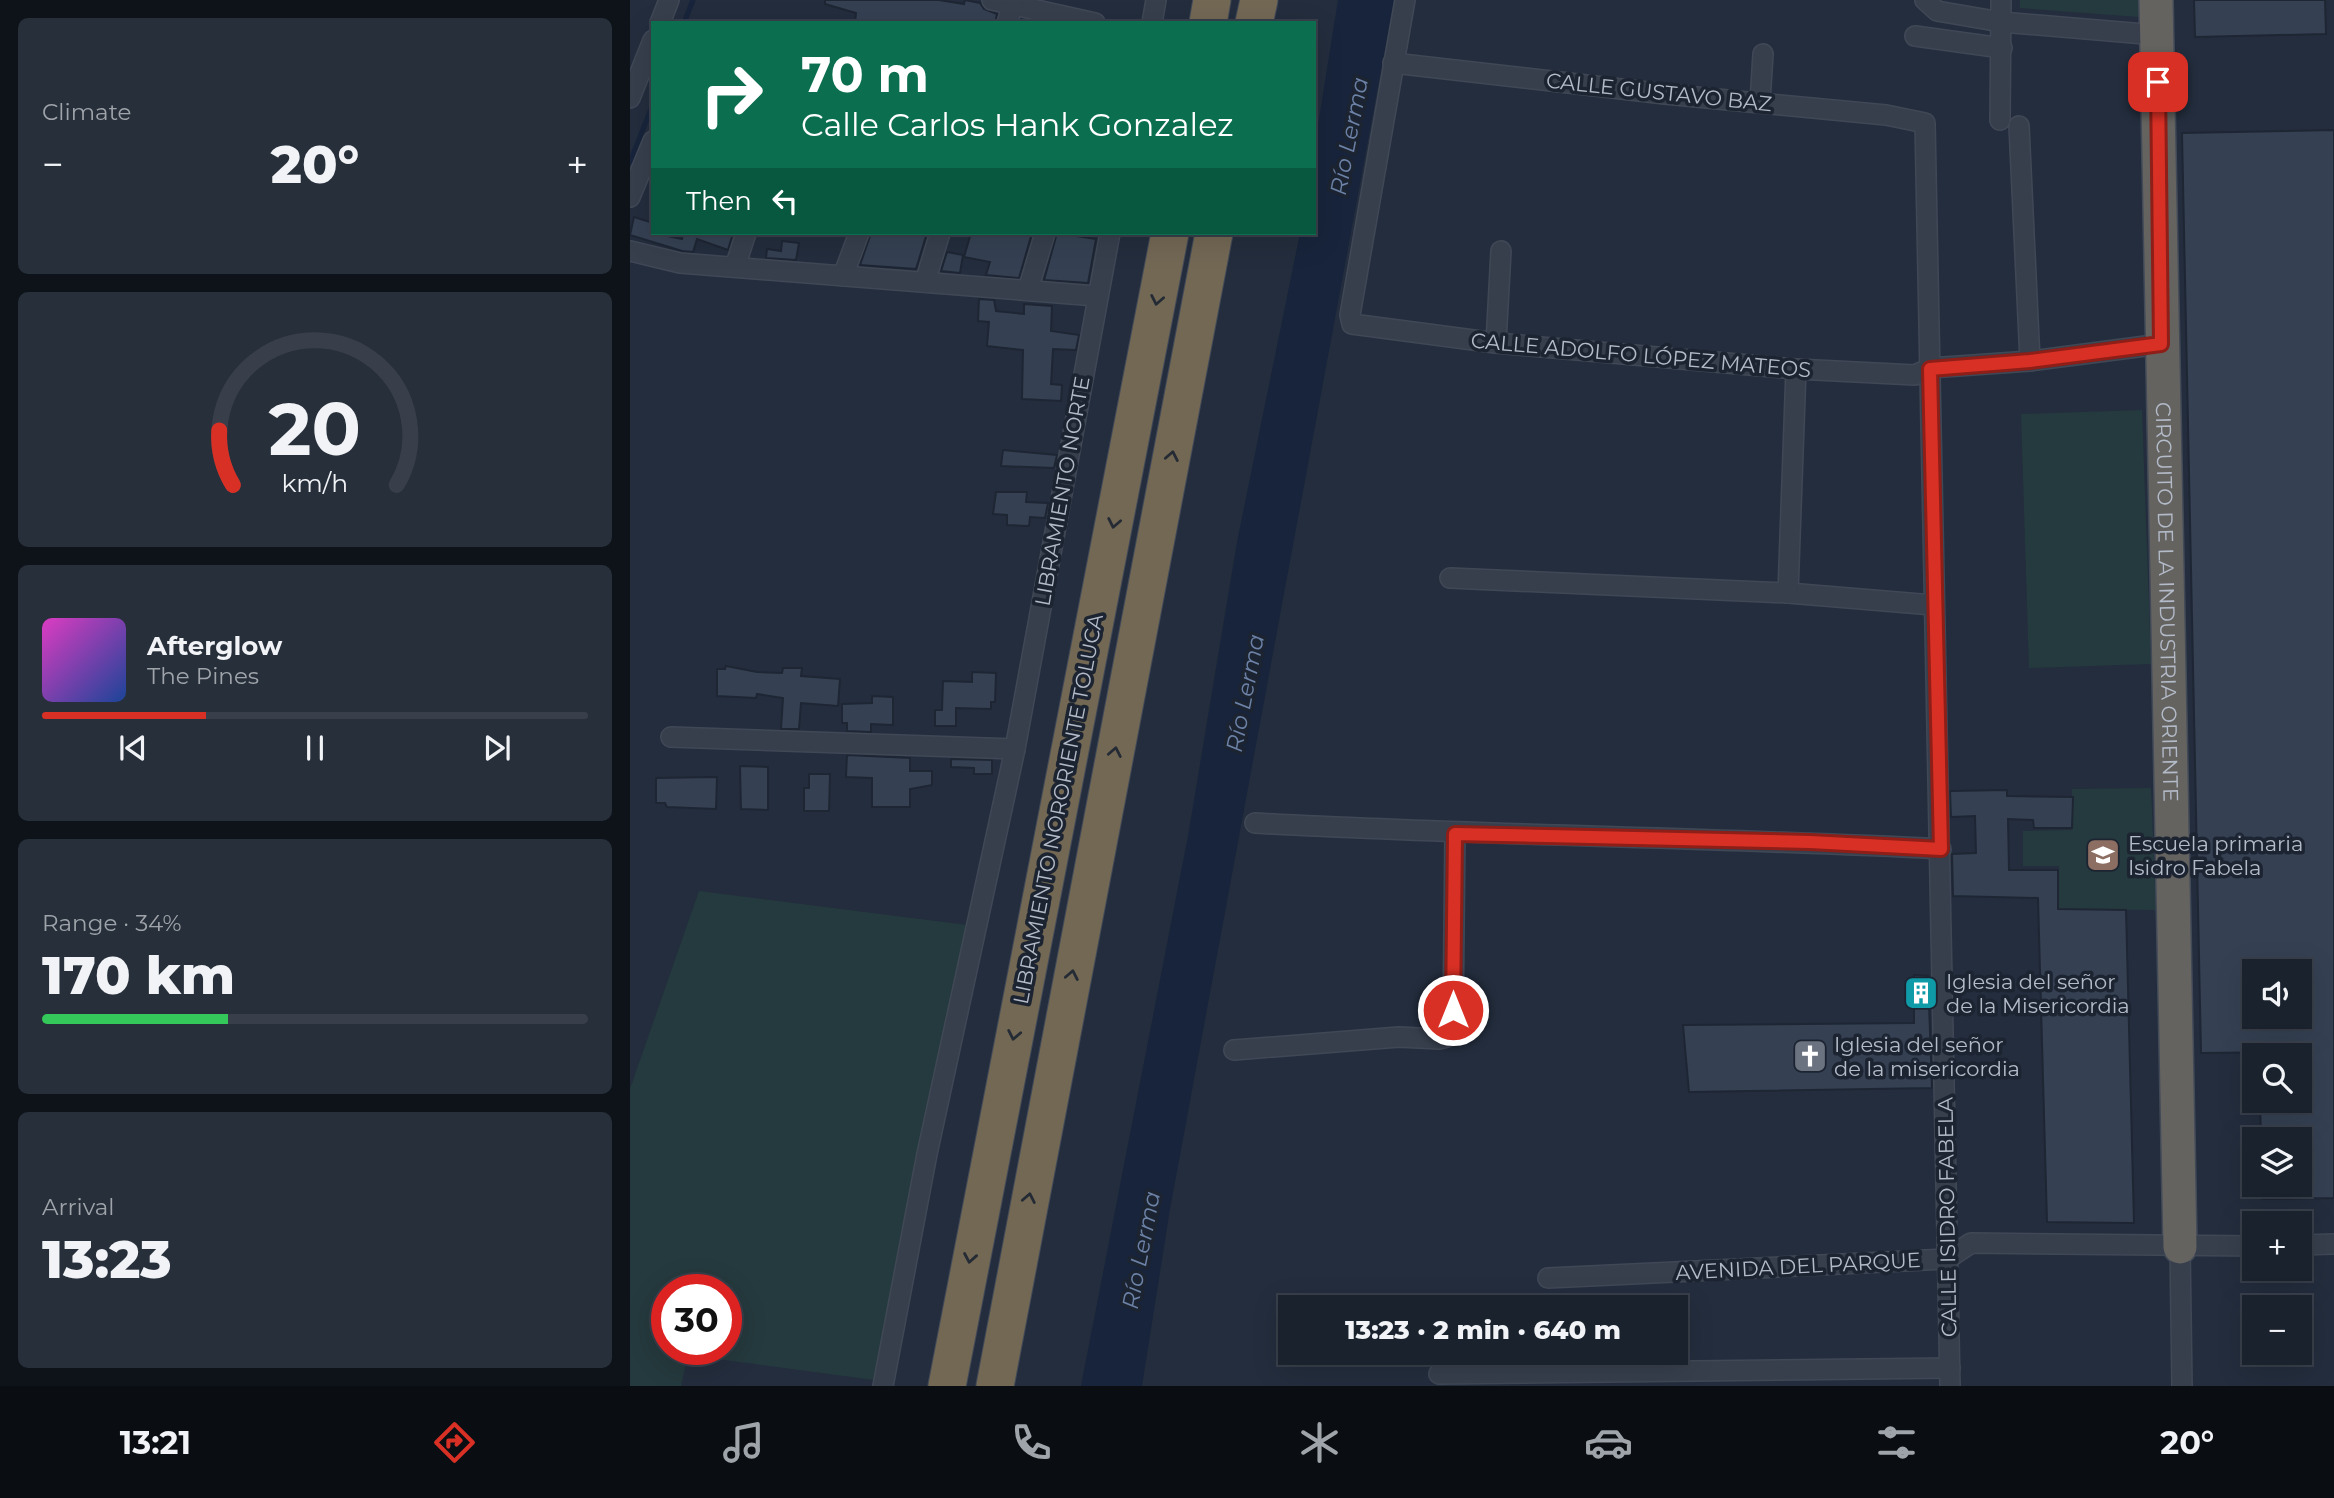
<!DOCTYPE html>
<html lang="en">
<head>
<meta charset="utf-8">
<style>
	:root { --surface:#1a222e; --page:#272f3a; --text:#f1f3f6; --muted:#9fa4aa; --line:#383f4a; --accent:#d93025 }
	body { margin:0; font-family:Montserrat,sans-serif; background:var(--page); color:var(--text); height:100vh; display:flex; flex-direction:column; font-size:26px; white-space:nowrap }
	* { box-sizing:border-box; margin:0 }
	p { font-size:23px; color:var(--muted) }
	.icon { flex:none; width:38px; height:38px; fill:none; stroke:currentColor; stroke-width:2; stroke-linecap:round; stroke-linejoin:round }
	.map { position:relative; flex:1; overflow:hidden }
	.panel { display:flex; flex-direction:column; gap:18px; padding:18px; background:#0e1319; width:630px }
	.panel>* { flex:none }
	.banner { position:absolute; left:21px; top:21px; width:665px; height:214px; border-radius:0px; box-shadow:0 7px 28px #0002,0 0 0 2px var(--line); background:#0b6e4f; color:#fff; overflow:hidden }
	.buttons { position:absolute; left:1612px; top:959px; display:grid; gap:14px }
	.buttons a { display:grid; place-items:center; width:70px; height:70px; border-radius:0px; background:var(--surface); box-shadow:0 7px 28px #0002,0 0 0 2px var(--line); font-size:35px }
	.speed { position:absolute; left:21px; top:1274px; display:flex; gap:14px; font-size:35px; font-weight:700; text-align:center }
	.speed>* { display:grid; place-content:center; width:91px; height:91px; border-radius:50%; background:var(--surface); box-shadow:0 7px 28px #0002,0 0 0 2px var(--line); line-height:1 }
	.speed .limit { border:10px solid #d22; background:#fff; color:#111 }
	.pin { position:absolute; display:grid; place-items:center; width:60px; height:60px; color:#fff; margin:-30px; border-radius:14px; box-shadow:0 4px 10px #0006 }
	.me { position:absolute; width:77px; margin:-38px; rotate:0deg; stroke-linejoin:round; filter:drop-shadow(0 0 5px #0008) }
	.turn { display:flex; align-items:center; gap:24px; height:147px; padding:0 35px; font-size:32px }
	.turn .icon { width:91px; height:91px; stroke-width:2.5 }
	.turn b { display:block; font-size:49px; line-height:60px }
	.then { display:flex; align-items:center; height:66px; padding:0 35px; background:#0003; gap:14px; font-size:26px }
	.big { font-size:52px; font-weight:800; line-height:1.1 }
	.panel .widget { flex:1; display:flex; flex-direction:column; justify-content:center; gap:10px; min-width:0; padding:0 24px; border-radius:10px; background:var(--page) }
	.panel .dial { align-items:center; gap:0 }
	.dial svg { height:182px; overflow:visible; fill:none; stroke:var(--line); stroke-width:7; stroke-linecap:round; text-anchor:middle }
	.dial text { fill:var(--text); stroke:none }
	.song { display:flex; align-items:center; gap:21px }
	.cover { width:84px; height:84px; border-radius:10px; background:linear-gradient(135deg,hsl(310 70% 55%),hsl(220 70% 35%)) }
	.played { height:7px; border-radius:4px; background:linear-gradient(90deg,var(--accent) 30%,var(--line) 30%) }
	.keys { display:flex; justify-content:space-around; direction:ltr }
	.heat { display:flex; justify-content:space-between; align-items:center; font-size:38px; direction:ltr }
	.charge { height:10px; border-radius:5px; background:linear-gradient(90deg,#34c759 34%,var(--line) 0) }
	.trip { position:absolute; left:648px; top:1295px; width:410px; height:70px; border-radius:0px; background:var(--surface); box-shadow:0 7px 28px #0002,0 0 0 2px var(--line); font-weight:800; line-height:70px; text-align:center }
	.menu { display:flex; height:112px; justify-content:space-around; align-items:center; background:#0a0e12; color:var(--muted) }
	.menu .icon { width:49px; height:49px }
	.menu .on { color:var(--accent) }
	.menu b { font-size:32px; color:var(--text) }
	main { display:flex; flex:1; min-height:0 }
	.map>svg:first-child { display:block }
</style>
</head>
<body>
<main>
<section class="panel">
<div class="widget"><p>Climate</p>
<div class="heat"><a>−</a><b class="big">20°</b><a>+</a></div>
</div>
<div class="widget dial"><svg viewBox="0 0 100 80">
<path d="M14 69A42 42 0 1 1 86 69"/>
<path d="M14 69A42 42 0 0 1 8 45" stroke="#d93025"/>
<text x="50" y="56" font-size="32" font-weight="700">20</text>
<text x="50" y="72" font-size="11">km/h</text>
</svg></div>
<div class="widget">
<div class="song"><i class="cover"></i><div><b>Afterglow</b><p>The Pines</p></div></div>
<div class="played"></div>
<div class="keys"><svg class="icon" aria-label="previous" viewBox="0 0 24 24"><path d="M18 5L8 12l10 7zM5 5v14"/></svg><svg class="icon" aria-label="pause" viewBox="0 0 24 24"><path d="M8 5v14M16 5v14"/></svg><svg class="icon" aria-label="next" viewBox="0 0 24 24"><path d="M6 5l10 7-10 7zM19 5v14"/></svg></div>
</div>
<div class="widget"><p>Range · 34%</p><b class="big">170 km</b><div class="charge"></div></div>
<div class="widget"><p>Arrival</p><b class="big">13:23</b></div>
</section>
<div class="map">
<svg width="1704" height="1386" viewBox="0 0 1704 1386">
	<rect width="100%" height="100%" fill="#232d3d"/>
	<g fill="#253a3e" fill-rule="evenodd">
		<polygon points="1390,0 1509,0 1509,17 1390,8"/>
		<polygon points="1512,410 1521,664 1399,668 1391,414"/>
		<polygon points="1521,788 1526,910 1429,909 1429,866 1393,866 1393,831 1442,830 1442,789"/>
		<path d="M69 891 337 925 244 1380 58 1355 51 1386H0V1089ZM37 1290H96V1349H37Z"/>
	</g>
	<polygon fill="#17243b" points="708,0 764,0 540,1209 512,1386 451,1386 558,836 607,542 670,233 684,233 684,150"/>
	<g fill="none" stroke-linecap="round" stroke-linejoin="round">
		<g stroke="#17243b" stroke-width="5">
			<polyline points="54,23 63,0"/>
			<polyline points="0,162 23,104"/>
		</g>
	</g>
	<g fill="#354153" stroke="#1e2634" stroke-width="2" fill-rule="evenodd">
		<polygon points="195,0 309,0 334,4 335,0 350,3 354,9 367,14 365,23 225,23 226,13 195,4"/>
		<polygon points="1564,0 1695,0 1696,34 1565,37"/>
		<path d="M1704 130V1198L1632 1199V1185H1670V1139H1631L1630 1101H1670V1052L1571 1053 1552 133ZM1624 971H1670V1017H1624Z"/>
		<polygon points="4,217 23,223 23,233 52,239 53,233 103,233 98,250 67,239 63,252 52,251 0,235"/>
		<polygon points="241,233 297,233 286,269 230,265"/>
		<polygon points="341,233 402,233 389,278 356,275 360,262 334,257"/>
		<polygon points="427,233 466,239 458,283 414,280"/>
		<polygon points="152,241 169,243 166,260 136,258 137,249 151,251"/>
		<polygon points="317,252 333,255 330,273 311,271"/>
		<polygon points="349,299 364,300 366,311 394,314 394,304 422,306 421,331 449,335 446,350 423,349 421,384 432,385 431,401 392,399 393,350 357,346 359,322 348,321"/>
		<polygon points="373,450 427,455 424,468 371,466"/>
		<polygon points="366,492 397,492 396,502 418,503 415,518 400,517 399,526 377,525 377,515 363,514"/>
		<polygon points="96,666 127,672 152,673 153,668 172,668 171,676 210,679 208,706 171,703 169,729 151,729 153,698 127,694 126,698 87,696 87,669 95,669"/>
		<polygon points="342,672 366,673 365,702 361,702 361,709 326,708 326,726 305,726 305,710 312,710 313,681 342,682"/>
		<polygon points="242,696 263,697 263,725 241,724 241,732 217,731 217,723 212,723 212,704 242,703"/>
		<polygon points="217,755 280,758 280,771 302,771 302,785 280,789 280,807 242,807 242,778 216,777"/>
		<polygon points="321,759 362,760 362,774 344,774 344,768 321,767"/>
		<polygon points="110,766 138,767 138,810 111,809"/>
		<polygon points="179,774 200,774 199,811 174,811 174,788 179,788"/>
		<polygon points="87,777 86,809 37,807 35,803 26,803 26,778"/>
		<polygon points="1377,790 1377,796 1443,797 1442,828 1404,828 1403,820 1378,819 1379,870 1428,870 1428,909 1496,910 1504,1223 1417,1222 1408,898 1323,896 1322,854 1346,853 1345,816 1321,817 1320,791"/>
		<polygon points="1284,975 1298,976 1302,1088 1059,1092 1053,1025 1284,1023"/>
	</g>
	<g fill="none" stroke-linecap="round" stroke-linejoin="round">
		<g stroke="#404856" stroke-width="22">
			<g id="minor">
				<polyline points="362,0 465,23"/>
				<polyline points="775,0 720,315 722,324 866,343 1166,369 1285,375 1300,368 1400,361 1531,344"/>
				<polyline points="1295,0 1307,11 1371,22 1527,35"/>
				<polyline points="30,23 39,0"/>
				<polyline points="377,23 383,4"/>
				<polyline points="522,23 526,0"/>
				<polyline points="1285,36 1372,48"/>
				<polyline points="763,63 1035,94 1256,115 1295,123 1320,1386"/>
				<polyline points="0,98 23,40"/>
				<polyline points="1130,102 1133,54"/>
				<polyline points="1370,120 1371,0"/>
				<polyline points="1389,126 1400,361"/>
				<polyline points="0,197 23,141"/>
				<polyline points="0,251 50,263 466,296"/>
				<polyline points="105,267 116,233"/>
				<polyline points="213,276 229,233"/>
				<polyline points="295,282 310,233"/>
				<polyline points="398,290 415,233"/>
				<polyline points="866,343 871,251"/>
				<polyline points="820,578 1158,593 1303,605"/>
				<polyline points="1158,593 1166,369"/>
				<polyline points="41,737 385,749"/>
				<path d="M625 823C854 836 1083 837 1311 849"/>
				<polyline points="604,1050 769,1037 809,1039 817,1037 823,1022 825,834"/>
				<polyline points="1670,1245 1704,1244"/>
				<polyline points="1550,1247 1552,1386"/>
				<polyline points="918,1278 1317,1259 1341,1243 1624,1246"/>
				<polyline points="809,1374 1320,1368"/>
				<polyline points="253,1386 297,1154 385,749 480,233"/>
			</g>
		</g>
		<g stroke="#424a58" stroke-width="36">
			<g id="trunk">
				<path id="s1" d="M1526 0 1550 1247"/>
			</g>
		</g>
		<g stroke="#424a58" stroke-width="39">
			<g id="motorway">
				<polyline points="578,23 582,0"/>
				<polyline points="624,23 629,0"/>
				<polyline points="317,1386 540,233"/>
				<polyline points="365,1386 584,233"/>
			</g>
		</g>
		<use href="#minor" stroke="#373f4d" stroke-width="19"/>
		<use href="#trunk" stroke="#646360" stroke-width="33"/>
		<use href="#motorway" stroke="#736854" stroke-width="37"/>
	</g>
	<defs><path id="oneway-chevron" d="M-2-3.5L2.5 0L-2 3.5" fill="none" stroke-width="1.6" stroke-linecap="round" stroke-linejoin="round" transform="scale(1.75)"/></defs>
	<g stroke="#252b35">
		<use href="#oneway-chevron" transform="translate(527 300) rotate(101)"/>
		<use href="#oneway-chevron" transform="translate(542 456) rotate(-79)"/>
		<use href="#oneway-chevron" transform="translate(484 523) rotate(101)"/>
		<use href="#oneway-chevron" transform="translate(485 752) rotate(-79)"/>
		<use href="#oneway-chevron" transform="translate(442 975) rotate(-79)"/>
		<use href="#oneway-chevron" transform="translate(384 1035) rotate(101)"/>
		<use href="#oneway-chevron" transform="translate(399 1198) rotate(-79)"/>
		<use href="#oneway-chevron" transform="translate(340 1258) rotate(100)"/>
	</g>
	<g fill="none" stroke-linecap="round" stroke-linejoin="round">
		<g stroke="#8d1f18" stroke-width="18">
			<polyline id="route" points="823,1010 825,834 1180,842 1311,849 1300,369 1400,361 1531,344 1528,82"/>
		</g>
		<use href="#route" stroke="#d93025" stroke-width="12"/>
	</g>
	<defs>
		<g id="school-square" transform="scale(1.75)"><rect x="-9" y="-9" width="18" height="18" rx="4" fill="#8d6e63" stroke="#1c2432"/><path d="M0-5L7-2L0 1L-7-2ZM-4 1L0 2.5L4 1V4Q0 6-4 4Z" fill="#fff"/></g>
		<g id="building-square" transform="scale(1.75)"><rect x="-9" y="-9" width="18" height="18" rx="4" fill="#0f9aa8" stroke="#1c2432"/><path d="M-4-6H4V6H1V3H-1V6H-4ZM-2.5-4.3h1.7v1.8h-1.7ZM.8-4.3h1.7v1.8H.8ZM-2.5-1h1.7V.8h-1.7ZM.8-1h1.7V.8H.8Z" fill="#fff"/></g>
		<g id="church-square" transform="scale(1.75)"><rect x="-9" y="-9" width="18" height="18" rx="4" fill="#6b7280" stroke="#1c2432"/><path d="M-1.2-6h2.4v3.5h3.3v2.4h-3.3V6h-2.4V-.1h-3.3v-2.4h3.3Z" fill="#fff"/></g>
	</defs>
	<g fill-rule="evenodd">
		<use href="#school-square" x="1473" y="855"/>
		<use href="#building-square" x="1291" y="993"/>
		<use href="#church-square" x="1180" y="1056"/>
	</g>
	<g text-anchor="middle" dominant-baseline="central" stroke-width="7" stroke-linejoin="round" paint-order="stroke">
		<g font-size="21" fill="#b3bac8" stroke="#1c2432">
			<text transform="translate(1029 92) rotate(6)">CALLE GUSTAVO BAZ</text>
			<text transform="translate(1011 355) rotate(5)">CALLE ADOLFO LÓPEZ MATEOS</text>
			<text transform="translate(432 491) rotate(-80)">LIBRAMIENTO NORTE</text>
			<text stroke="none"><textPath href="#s1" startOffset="602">CIRCUITO DE LA INDUSTRIA ORIENTE</textPath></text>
			<text transform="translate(428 809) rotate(-79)">LIBRAMIENTO NORORIENTE TOLUCA</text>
			<text transform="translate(1317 1217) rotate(-91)">CALLE ISIDRO FABELA</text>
			<text transform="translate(1168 1266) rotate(-3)">AVENIDA DEL PARQUE</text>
		</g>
		<g font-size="21" fill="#b3bac8" stroke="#1c2432" text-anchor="start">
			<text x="1498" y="843">Escuela primaria<tspan x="1498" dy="24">Isidro Fabela</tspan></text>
			<text x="1316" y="981">Iglesia del señor<tspan x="1316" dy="24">de la Misericordia</tspan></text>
			<text x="1204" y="1044">Iglesia del señor<tspan x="1204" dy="24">de la misericordia</tspan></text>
		</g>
		<g font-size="23" font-style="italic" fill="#6c82a7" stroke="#1c2432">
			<text transform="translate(719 136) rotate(-79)">Río Lerma</text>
			<text transform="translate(615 693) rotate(-79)">Río Lerma</text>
			<text transform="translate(511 1250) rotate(-79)">Río Lerma</text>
		</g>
	</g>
</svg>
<div class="buttons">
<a><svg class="icon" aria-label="sound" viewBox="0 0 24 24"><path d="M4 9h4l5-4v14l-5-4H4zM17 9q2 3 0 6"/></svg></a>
<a><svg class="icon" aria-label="search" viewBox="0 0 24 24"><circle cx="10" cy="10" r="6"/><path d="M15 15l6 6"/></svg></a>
<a><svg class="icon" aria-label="layers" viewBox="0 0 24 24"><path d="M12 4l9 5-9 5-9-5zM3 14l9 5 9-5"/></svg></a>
<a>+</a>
<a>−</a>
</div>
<div class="speed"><div class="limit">30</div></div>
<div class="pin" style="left:1528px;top:82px;background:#d93025"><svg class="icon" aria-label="arrive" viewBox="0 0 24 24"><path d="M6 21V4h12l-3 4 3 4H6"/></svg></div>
<svg class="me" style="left:823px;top:1010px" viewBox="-20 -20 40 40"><circle r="17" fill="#d93025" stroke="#fff" stroke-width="3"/><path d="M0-11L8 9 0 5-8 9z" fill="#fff"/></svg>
<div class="trip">13:23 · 2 min · 640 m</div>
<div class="banner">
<div class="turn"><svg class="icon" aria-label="right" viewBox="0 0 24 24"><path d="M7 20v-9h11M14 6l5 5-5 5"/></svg><div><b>70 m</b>Calle Carlos Hank Gonzalez</div></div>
<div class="then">Then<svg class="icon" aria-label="left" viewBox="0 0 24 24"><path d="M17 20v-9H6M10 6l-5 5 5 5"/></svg></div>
</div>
</div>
</main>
<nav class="menu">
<b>13:21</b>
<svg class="icon on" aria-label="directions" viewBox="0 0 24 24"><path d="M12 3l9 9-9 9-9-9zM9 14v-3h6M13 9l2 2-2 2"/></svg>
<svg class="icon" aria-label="music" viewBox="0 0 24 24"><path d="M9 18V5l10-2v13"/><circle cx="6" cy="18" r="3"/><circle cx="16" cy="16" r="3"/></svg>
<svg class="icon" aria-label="phone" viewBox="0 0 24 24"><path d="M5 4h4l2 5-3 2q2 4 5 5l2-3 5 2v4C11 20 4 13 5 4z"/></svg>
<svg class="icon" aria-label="climate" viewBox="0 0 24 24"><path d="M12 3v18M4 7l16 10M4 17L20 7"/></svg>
<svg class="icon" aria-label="car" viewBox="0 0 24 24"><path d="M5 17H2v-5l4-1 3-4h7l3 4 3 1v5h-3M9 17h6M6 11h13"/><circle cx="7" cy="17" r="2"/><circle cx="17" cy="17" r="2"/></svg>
<svg class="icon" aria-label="filters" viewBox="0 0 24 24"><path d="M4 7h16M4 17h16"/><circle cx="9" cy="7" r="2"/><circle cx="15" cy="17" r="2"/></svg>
<b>20°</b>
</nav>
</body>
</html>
